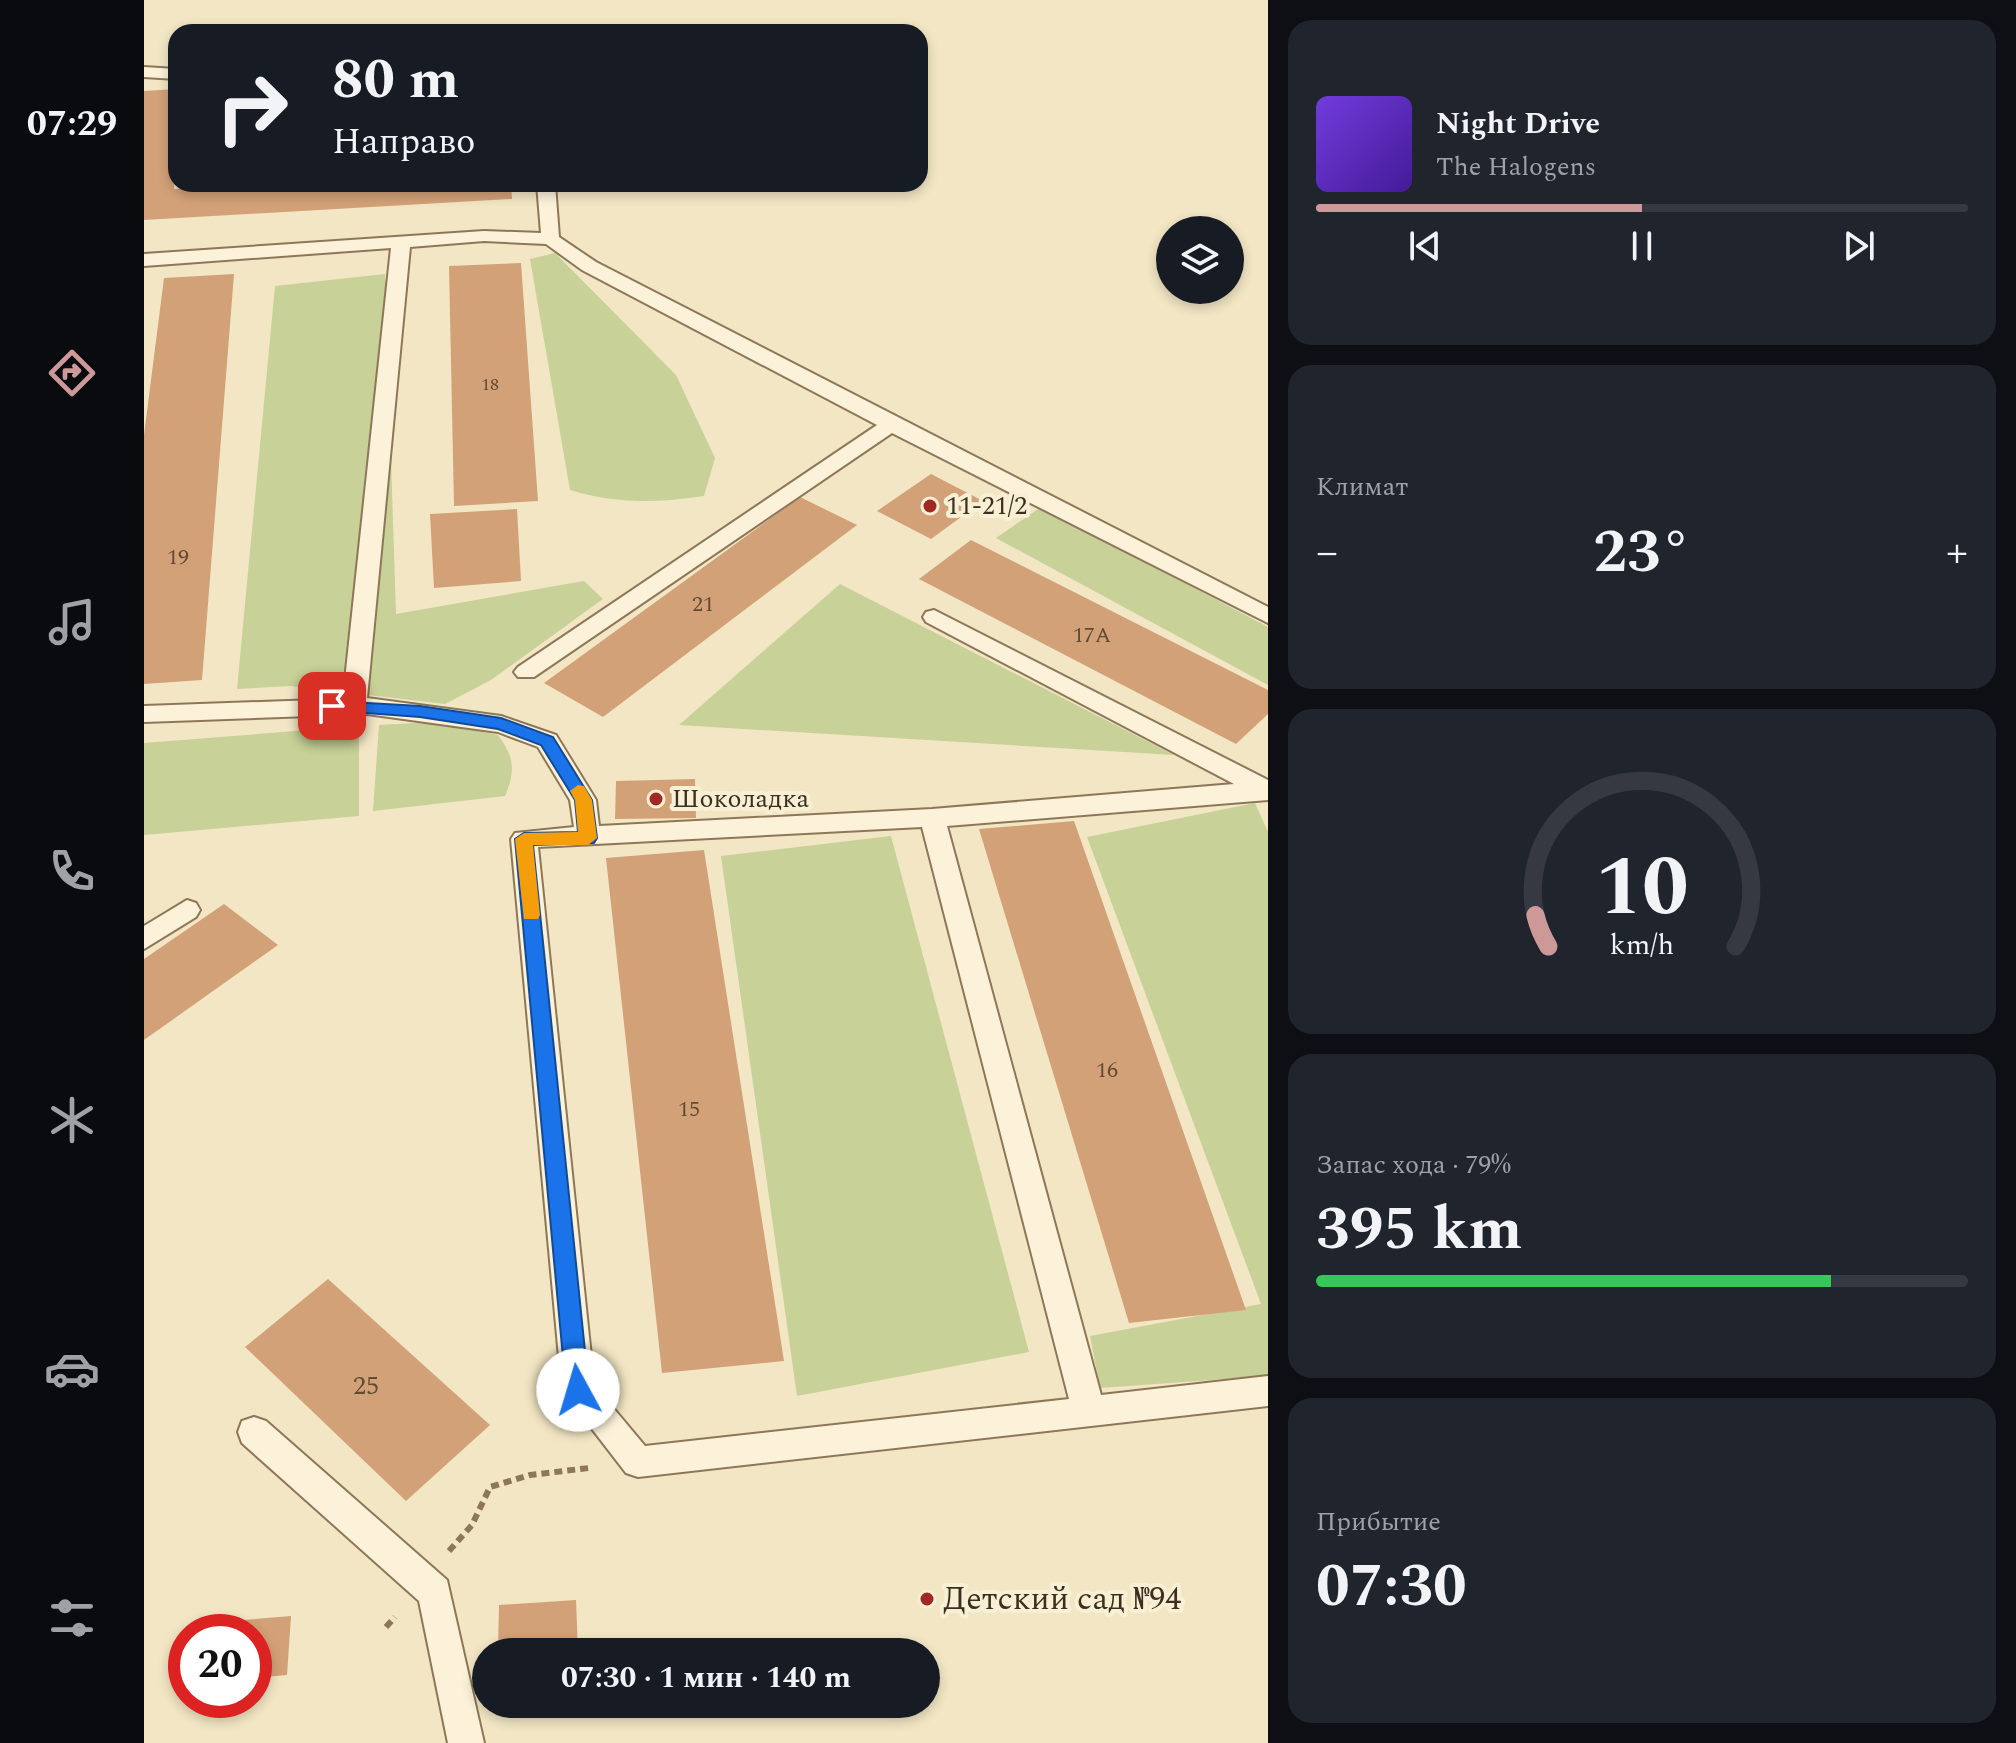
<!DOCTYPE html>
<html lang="ru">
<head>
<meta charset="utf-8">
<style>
	:root { --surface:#171b24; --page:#20242c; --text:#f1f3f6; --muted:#9ea1a6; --line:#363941; --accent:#cd9898 }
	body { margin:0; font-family:Spectral,serif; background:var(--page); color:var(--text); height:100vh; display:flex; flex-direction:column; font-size:30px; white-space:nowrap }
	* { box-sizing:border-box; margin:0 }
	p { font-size:26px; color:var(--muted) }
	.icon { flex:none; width:44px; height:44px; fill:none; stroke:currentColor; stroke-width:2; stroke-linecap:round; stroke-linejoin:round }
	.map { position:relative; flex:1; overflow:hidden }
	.side { display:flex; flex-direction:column; gap:20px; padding:20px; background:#0d0f14; width:748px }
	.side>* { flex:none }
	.guide { position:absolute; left:24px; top:24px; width:760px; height:168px; border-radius:24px; box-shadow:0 4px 12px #0003; background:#171b24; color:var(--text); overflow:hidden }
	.buttons { position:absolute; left:1012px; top:216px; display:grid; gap:16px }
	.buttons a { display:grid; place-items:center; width:88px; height:88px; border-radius:50%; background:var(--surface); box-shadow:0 4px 12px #0003; font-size:40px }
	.speed { position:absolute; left:24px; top:1614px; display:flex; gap:16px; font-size:40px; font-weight:700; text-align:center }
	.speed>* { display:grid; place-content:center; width:104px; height:104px; border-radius:50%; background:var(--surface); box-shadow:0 4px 12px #0003; line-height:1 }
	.speed .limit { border:12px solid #d22; background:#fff; color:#111 }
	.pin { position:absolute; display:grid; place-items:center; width:68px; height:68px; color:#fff; margin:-34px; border-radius:16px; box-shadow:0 4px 12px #0006 }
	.me { position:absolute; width:88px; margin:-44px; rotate:354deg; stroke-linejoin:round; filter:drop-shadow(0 0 6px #0008) }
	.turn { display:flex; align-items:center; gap:28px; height:168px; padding:0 32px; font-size:36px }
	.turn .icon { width:104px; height:104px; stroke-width:2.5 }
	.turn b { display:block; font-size:56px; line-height:68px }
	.big { font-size:60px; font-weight:700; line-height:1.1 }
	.side .tile { flex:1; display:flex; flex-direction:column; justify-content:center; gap:12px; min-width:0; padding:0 28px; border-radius:24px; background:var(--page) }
	.side .dial { align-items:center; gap:0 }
	.dial svg { height:208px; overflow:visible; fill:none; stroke:var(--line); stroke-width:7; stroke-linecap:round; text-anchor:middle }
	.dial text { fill:var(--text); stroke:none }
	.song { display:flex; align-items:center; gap:24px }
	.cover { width:96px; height:96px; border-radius:12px; background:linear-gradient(135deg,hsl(260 70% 55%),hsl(260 70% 35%)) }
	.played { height:8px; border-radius:4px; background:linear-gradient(90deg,var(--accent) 50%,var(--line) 50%) }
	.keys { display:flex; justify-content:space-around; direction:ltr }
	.heat { display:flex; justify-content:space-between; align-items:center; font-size:44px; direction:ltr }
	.charge { height:12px; border-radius:6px; background:linear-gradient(90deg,#34c759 79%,var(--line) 0) }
	.trip { position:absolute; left:328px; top:1638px; width:468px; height:80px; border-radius:40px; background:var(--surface); box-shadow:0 4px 12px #0003; font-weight:700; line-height:80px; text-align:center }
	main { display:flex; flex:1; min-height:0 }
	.tab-bar { display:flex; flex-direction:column; width:144px; justify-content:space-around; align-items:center; background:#090b0e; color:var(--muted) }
	.tab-bar .icon { width:56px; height:56px }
	.tab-bar .current { color:var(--accent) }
	.tab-bar b { font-size:36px; color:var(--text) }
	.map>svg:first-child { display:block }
</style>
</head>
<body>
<main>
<nav class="tab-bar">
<b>07:29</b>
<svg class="icon current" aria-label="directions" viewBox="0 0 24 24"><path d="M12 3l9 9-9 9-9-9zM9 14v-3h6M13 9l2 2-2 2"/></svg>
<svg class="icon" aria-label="music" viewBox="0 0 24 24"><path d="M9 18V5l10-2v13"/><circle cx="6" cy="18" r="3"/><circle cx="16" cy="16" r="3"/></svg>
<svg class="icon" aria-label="phone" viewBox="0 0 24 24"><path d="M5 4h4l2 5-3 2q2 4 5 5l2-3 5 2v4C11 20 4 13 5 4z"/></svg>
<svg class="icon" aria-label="climate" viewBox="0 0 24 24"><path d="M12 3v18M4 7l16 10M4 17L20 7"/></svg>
<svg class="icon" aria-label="car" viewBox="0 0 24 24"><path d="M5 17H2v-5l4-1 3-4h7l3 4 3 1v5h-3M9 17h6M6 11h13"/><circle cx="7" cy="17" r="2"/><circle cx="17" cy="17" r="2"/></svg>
<svg class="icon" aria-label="filters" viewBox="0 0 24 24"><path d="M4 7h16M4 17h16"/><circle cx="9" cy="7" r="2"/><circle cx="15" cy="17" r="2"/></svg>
</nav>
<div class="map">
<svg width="1124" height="1743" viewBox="0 0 1124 1743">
	<rect width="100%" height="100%" fill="#f2e6c4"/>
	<g fill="#c8d197">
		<path d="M411 253 532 375 571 458 560 496C513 503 472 504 426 490L386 259Z"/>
		<polygon points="241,274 252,614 440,581 459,599 347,680 301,704 147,686 93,689 131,286"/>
		<polygon points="897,507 1124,627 1124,685 852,538"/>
		<polygon points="696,584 1030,755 535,725"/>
		<path d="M289 722 354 735C370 757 372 770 361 796L229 811 235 725Z"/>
		<polygon points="215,726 215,816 0,835 0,743"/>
		<polygon points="1111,803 1124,832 1124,1376 956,1388 946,1336 1117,1304 943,837"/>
		<polygon points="747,836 885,1352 653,1396 577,856"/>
	</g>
	<g fill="#d3a177">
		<polygon points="32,89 30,189 112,184 367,184 368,199 0,220 0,91"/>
		<polygon points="377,263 394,501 310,506 305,266"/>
		<polygon points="90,274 58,680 0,684 0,435 20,278"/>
		<polygon points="787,474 839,501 787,539 733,511"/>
		<polygon points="656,497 713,525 459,717 400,683"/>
		<polygon points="373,509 377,581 290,588 286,514"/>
		<polygon points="827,540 1124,690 1124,714 1092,744 775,579"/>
		<polygon points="551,779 552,818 471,819 472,781"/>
		<polygon points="930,821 1102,1310 985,1323 835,829"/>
		<polygon points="560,850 640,1361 518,1373 462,858"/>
		<polygon points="80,904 134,945 0,1040 0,959"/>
		<polygon points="184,1279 346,1425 262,1501 101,1347"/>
		<polygon points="432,1600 434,1652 354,1652 355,1605"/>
		<polygon points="147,1616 143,1675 110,1678 110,1632 51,1632 52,1624"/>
	</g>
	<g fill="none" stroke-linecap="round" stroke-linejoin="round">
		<g stroke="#8e7759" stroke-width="4">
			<g id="service">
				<polygon points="0,67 32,69 32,79 0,77"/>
				<path d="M393 184H411L415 237 452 262 1124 607V623L748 433 390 677H374L370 672 374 667 733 425 438 270 402 244 340 241 266 247 223 698 357 716 412 735 452 800 455 826 788 809 1090 784 782 622 779 617 782 612 790 610 1124 780V800L803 826 957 1395 1124 1376V1406L494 1477 482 1473 418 1390 367 839 371 833 430 827 426 800 394 747 354 732 223 714 0 722V706L199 699 247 248 0 266V254L340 231 397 233ZM778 827 925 1399 501 1446 450 1385 394 847Z"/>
				<polygon points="43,900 52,903 56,910 52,917 0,949 0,926"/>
				<polygon points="110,1417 122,1421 303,1580 340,1743 304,1743 275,1601 98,1443 94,1432 98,1421"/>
			</g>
		</g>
		<g stroke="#8e7759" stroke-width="6" stroke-dasharray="8 5" stroke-linecap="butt">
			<polyline points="305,1551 328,1525 346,1487 386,1475 445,1468"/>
			<polyline points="242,1627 251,1617"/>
		</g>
		<use href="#service" fill="#fbf2d9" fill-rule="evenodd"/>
	</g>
	<polygon fill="#1a73e8" stroke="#114b97" stroke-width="2" points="188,701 276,706 357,718 409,737 448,800 453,838 450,843 389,845 445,1390 442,1397 434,1400 426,1397 422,1390 371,839 380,833 434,832 431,800 397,745 354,729 276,717 182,710 179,706"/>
	<polygon fill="#f59e0b" points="434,785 440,786 448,800 453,838 444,845 389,845 396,915 394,919 380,919 371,839 380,833 434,832 431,800 426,791"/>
	<g fill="#a22824" stroke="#f8f0d5" stroke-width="3">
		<circle cx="786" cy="506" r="8"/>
		<circle cx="512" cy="799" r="8"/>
		<circle cx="783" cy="1599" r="8"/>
	</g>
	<g text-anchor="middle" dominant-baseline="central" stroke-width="8" stroke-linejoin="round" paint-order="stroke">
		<g font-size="18" fill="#624b34">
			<text x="346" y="384">18</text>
		</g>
		<g font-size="22" fill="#624b34">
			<text x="34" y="557">19</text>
			<text x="559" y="604">21</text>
			<text x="948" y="635">17А</text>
			<text x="963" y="1070">16</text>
			<text x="545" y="1109">15</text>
		</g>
		<g font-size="26" fill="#3d2e1e" stroke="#f8f0d5" text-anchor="start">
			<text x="802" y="506">11-21/2</text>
			<text x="528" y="799">Шоколадка</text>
		</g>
		<g font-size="26" fill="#624b34">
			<text x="222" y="1386">25</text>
		</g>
		<g font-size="32" fill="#3d2e1e" stroke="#f8f0d5" text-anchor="start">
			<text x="799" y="1599">Детский сад №94</text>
		</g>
	</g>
</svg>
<div class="buttons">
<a><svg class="icon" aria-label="layers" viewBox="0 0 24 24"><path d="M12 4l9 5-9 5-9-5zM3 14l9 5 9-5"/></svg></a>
</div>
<div class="speed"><div class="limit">20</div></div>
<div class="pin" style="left:188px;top:706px;background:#d93025"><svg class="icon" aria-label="arrive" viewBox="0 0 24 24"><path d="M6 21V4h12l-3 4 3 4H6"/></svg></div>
<svg class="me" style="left:434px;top:1390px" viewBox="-20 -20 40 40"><circle r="19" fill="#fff"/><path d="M0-13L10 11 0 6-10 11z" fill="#1a73e8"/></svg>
<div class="trip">07:30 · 1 мин · 140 m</div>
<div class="guide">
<div class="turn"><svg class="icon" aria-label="right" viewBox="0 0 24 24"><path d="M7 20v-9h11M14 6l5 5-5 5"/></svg><div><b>80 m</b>Направо</div></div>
</div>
</div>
<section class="side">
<div class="tile">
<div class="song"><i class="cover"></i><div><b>Night Drive</b><p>The Halogens</p></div></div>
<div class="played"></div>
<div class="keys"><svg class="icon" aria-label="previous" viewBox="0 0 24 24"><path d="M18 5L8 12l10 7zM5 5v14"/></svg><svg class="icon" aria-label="pause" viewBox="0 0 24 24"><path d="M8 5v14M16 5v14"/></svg><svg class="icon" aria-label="next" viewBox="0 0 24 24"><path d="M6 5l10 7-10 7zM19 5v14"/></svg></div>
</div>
<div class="tile"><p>Климат</p>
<div class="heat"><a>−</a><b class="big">23°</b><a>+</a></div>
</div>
<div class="tile dial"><svg viewBox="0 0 100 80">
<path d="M14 69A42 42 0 1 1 86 69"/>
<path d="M14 69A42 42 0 0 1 9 57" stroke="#cd9898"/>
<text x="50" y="56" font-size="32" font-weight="700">10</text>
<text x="50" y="72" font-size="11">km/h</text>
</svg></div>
<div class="tile"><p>Запас хода · 79%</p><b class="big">395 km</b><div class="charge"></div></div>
<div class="tile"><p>Прибытие</p><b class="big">07:30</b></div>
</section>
</main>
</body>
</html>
